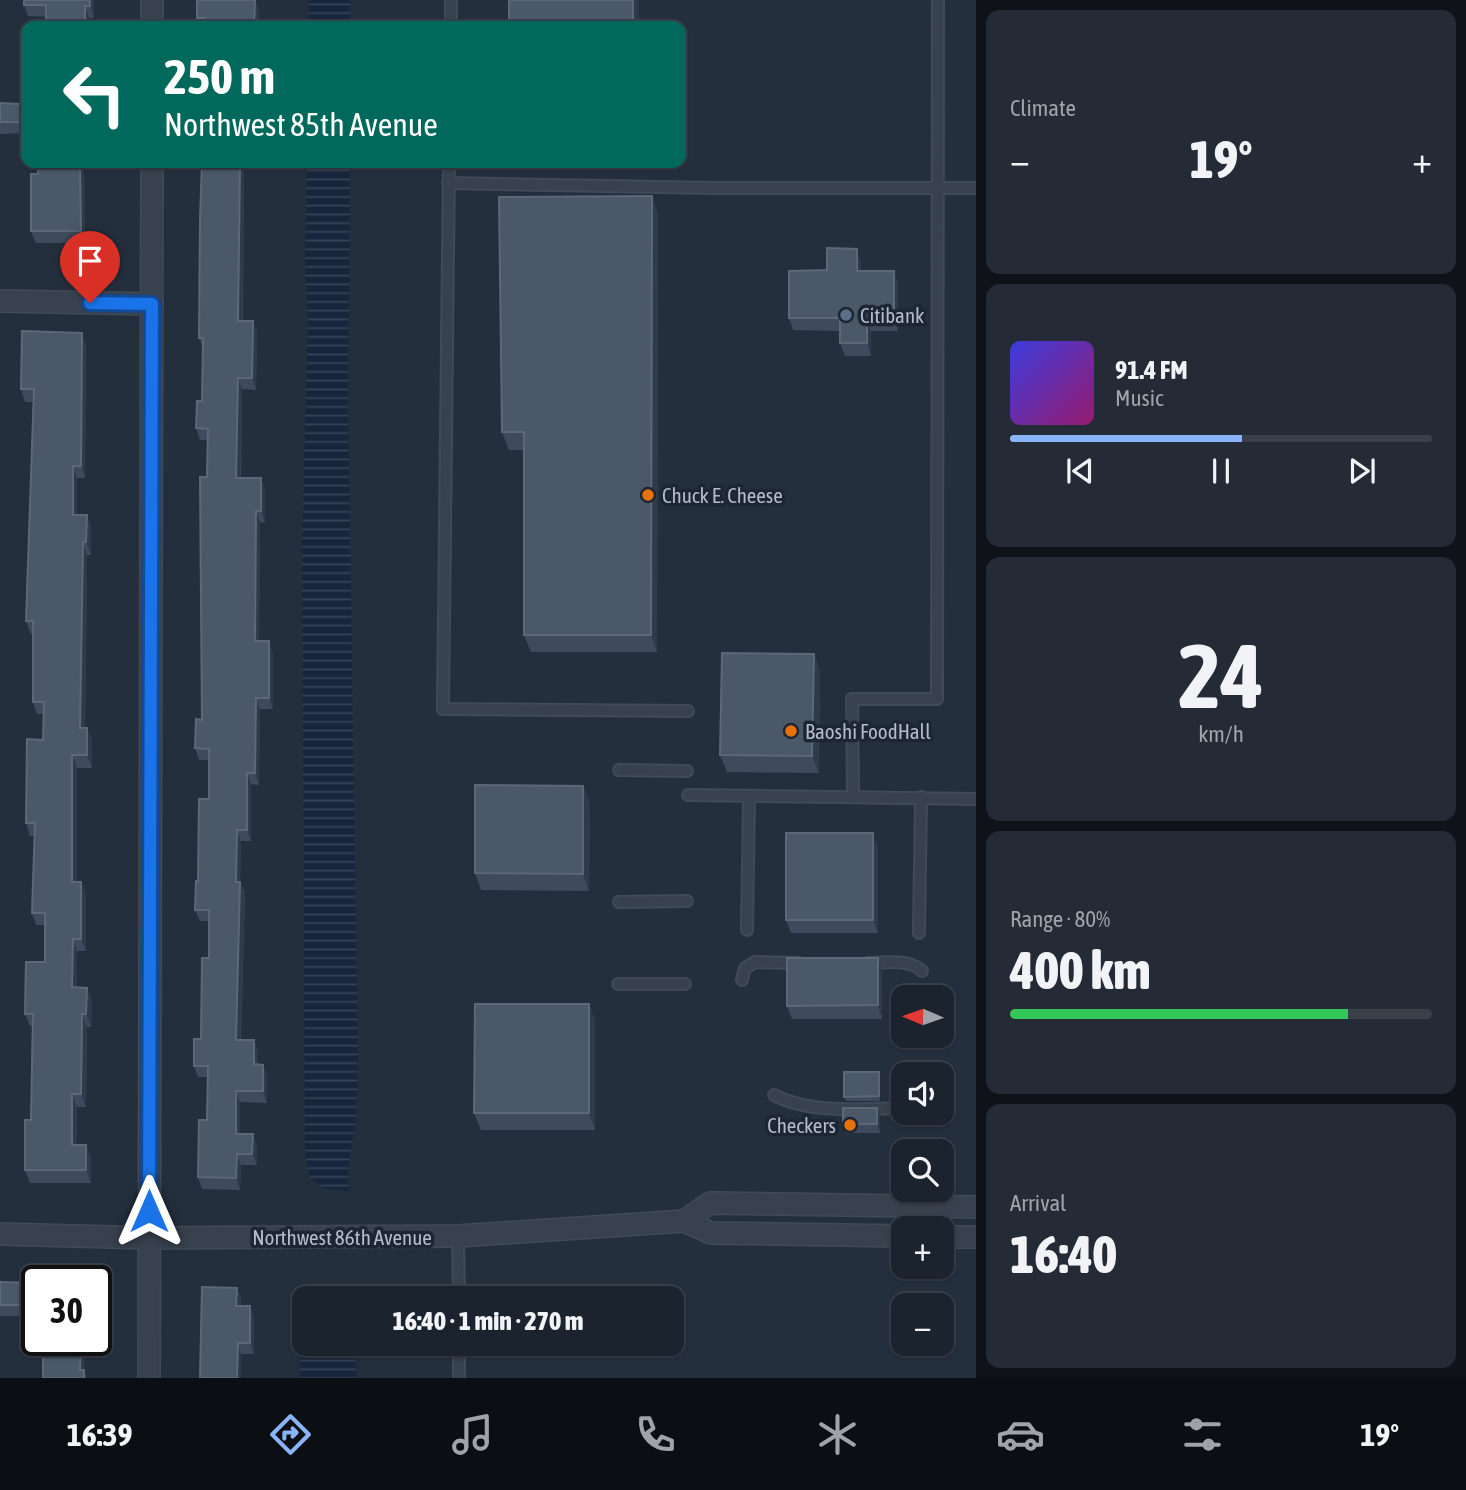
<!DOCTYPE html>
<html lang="en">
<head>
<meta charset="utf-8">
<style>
	:root { --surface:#1b232e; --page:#242b36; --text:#f1f3f6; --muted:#a0a4aa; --line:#39404a; --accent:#8ab4f8 }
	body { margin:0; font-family:"Asap Condensed",sans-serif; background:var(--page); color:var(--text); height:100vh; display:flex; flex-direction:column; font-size:26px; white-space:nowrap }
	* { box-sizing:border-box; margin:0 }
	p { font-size:23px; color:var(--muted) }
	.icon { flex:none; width:38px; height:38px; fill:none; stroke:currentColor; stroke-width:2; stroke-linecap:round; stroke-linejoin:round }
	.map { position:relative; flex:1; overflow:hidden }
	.details { display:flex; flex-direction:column; gap:10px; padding:10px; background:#0f1319; width:490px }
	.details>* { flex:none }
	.hud { position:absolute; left:21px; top:21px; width:665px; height:147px; border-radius:14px; box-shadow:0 2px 5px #0004,0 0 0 2px var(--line); background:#00695c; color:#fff; overflow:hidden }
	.needle { width:46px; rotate:272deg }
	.controls { position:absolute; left:891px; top:985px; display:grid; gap:14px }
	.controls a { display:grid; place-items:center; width:63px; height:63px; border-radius:14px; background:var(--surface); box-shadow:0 2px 5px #0004,0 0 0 2px var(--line); font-size:35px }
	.speed { position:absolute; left:21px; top:1265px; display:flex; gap:14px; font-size:35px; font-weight:700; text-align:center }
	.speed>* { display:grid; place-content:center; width:91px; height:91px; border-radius:50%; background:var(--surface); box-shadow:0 2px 5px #0004,0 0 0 2px var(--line); line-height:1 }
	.speed .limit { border:4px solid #111; border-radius:10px; background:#fff; color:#111 }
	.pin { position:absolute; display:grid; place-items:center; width:60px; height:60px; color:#fff; margin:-72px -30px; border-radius:50% 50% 50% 0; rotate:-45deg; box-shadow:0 0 7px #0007 }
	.pin .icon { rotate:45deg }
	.me { position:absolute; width:77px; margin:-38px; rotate:0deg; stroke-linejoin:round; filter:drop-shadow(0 0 5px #0008) }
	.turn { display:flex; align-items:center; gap:24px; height:147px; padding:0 28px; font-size:32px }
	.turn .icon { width:91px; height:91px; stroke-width:2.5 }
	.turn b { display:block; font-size:49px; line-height:60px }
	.big { font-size:52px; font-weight:800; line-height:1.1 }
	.details .tile { flex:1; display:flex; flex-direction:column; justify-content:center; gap:10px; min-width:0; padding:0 24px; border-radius:14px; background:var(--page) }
	.details .dial { align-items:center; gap:0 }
	.dial b { font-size:91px; line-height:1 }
	.song { display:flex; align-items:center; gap:21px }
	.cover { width:84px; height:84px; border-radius:10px; background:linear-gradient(135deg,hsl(240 70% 55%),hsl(320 70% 35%)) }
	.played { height:7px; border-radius:4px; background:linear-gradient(90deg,var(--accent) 55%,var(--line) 55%) }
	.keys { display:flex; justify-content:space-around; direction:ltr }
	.heat { display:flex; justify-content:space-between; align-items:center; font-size:38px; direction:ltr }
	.charge { height:10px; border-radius:5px; background:linear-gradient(90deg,#34c759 80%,var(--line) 0) }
	.trip { position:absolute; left:292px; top:1286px; width:392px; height:70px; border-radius:14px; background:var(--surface); box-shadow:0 2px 5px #0004,0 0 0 2px var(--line); font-weight:800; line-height:70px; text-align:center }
	.tabs { display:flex; height:112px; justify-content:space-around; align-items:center; background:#0b0e12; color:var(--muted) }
	.tabs .icon { width:49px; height:49px }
	.tabs .current { color:var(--accent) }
	.tabs b { font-size:32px; color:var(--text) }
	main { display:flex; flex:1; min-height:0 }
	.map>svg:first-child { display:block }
</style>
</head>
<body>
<main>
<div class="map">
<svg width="976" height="1378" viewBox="0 0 976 1378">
	<defs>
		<pattern id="water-rules" width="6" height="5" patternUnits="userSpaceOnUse" patternTransform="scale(1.75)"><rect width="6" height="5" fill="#17263c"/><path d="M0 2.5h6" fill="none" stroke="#364457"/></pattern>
	</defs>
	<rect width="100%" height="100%" fill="#242f3e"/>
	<g fill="url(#water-rules)">
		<polygon points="309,0 350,0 350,26 308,26"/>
		<polygon points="307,163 350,163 348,403 358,1056 356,1120 348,1167 349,1191 325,1189 309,1176 305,1152 302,546 308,323 305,261"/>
		<polygon points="304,1311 304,1344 354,1344 357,1378 300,1378 300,1342"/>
	</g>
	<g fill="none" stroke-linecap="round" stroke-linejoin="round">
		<g stroke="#414a57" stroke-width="14">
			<g id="service">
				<polyline points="451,26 451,0"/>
				<polyline points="449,163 443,709 688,711"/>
				<polyline points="448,183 714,188 976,188"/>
				<polyline points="619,770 687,771"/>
				<polyline points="688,795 976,799"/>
				<polyline points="853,796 852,699 937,699 938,0"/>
				<polyline points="619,902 687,901"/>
				<polyline points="747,930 749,797"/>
				<polyline points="919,933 921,797"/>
				<path d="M868 963C886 963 908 958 922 971"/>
				<polyline points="742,980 745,968 755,962 799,963"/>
				<polyline points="618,984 685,984"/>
				<path d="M774 1095C810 1114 863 1109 903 1108"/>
				<polyline points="458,1236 459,1298"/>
				<polyline points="459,1344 459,1378"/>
			</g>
		</g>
		<g stroke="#414a57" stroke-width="24">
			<g id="minor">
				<polyline points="152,26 152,0"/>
				<polyline points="0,301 152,304"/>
				<polyline points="684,1221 710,1203 976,1207"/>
				<polyline points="0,1234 149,1238 458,1236 684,1221 711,1233 903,1236"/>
				<polyline points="942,1237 976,1237"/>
				<polyline points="149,1378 152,163"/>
			</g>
		</g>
		<use href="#service" stroke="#38414e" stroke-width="10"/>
		<use href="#minor" stroke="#38414e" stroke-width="21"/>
	</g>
	<g fill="#3f4b5c">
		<polygon points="24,0 94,0 94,18 28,16 24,5"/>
		<polygon points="255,0 259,12 259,26 200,26 197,18"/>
		<polygon points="0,103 18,104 26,103 26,133 0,134"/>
		<polygon points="38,163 94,163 94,165 84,165 85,243 36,243 31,231 38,174"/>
		<polygon points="244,163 243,321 253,321 257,332 256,390 242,389 241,478 261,478 265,489 265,523 260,522 259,641 273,653 273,709 260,709 259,785 251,784 251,841 241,841 240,882 245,893 241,1040 258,1051 258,1065 263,1065 267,1076 267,1103 240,1102 240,1134 257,1146 257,1165 241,1165 240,1190 202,1189 198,1177 207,1120 208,1077 198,1077 194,1066 201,1039 209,958 209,921 200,921 195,910 209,799 209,760 199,760 195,748 202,720 207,440 200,440 196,428 202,401 203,348 199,338"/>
		<polygon points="658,214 657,652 531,652 524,635 524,450 509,450 502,432"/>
		<polygon points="861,262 861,271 898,283 898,331 871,331 871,356 845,356 840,343 840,331 793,330 789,318 827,270"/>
		<polygon points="86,345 85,478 77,478 77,515 87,515 91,528 91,555 87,555 85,728 92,740 92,768 77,768 77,882 81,882 86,894 86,951 77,951 77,987 92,1000 91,1027 87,1027 86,1107 77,1107 76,1145 86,1145 91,1158 91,1183 30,1183 25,1170 31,1120 32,1026 30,1026 25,1014 45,962 45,925 36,925 32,913 35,836 30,836 26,823 43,740 44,714 37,714 33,702 33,634 31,634 26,621 33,402 25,402 21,389"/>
		<polygon points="814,654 820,671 819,773 727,772 720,755"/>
		<polygon points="583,786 590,803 589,891 481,890 475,873"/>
		<polygon points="878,846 878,933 791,933 786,920"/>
		<polygon points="882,972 882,1019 792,1019 787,1006"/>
		<polygon points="589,1004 595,1021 595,1130 481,1130 474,1113"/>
		<polygon points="880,1076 880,1101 846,1101 844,1097"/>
		<polygon points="880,1117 880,1133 846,1133 843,1124"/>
		<polygon points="0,1279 1,1282 37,1283 37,1340 85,1340 84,1372 87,1378 43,1378 43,1352 38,1352 34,1340 35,1316 0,1316"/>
		<polygon points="237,1288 241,1298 241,1306 254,1317 254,1354 241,1354 200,1378"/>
	</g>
	<g fill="#2f3b4b">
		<polygon points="90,0 94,0 94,18 90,6"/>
		<polygon points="255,0 259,12 259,26 254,26"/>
		<rect x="633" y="0" width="6" height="26"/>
		<polygon points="85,6 89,18 89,26 85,26"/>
		<polygon points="80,163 83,163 84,165 85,243 81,231"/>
		<polygon points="240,163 244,163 242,332 238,321"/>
		<polygon points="652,196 658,214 657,652 651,635"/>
		<polygon points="857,249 861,262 862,283 857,271"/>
		<polygon points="894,271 898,283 898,331 894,318"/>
		<polygon points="867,318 871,331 871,356 867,343"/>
		<polygon points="253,321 257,332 256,390 252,378"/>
		<polygon points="82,333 86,345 85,478 81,466"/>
		<polygon points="238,378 242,389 240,489 236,478"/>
		<polygon points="73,466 77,478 77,527 73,515"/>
		<polygon points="261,478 265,489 265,523 261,511"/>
		<polygon points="256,511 260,522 259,653 255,641"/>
		<polygon points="87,515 91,528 91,555 86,542"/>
		<polygon points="83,542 87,555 85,740 80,728"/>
		<polygon points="269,641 273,653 273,709 269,698"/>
		<polygon points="814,654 820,671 819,773 812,756"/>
		<polygon points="256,698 260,709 259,785 255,773"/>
		<polygon points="87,728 92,740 92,768 87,755"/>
		<polygon points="72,755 77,768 77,894 72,882"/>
		<polygon points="247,773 251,784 251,841 247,830"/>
		<polygon points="583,786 590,803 589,891 583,874"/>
		<polygon points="237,830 241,841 240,893 240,882 245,893 240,1051 236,1040"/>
		<polygon points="873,833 878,846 878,933 873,920"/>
		<polygon points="81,882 86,894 86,951 81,939"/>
		<polygon points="73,939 77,951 77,1000 72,987"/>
		<polygon points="878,958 882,972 882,1019 878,1005"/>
		<polygon points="87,988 92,1000 91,1027 86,1014"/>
		<polygon points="589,1004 595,1021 595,1130 589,1113"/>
		<polygon points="82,1014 87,1027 86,1107 81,1094"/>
		<polygon points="254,1040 258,1051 258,1076 254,1064"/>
		<polygon points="263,1065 267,1076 267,1103 263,1091"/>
		<polygon points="879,1072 880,1076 880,1101 879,1096"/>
		<polygon points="236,1091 240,1102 240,1145 236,1134"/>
		<polygon points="72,1094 77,1107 76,1158 72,1145"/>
		<polygon points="877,1108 880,1117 880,1133 877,1124"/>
		<polygon points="253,1134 257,1146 257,1165 252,1154"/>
		<polygon points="86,1145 91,1158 91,1183 86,1170"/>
		<polygon points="237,1154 241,1165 240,1190 236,1178"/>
		<polygon points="237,1288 241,1298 240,1317 236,1306"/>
		<polygon points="250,1306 254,1317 254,1354 250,1343"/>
		<polygon points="81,1340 85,1340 84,1372 87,1378 83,1378 80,1370"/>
		<polygon points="238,1343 241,1354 241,1378 237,1378"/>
	</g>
	<g fill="#4b5868" stroke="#5c6777" stroke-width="2">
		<polygon points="24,0 90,0 90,6 85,6 85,26 46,26 46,5 24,5"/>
		<polygon points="197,0 255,0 254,26 204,26 204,18 197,18"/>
		<rect x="509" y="0" width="124" height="26"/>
		<polygon points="0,103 18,104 26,103 26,122 0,122"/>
		<polygon points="38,163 80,163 81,231 31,231 31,174 38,174"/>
		<polygon points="202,163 240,163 238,321 253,321 252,378 238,378 236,478 261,478 261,511 256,511 255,641 269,641 269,698 256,698 255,773 247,773 247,830 237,830 236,882 240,882 236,1040 254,1040 254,1064 263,1065 263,1091 236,1091 236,1134 253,1134 252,1154 237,1154 236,1178 198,1177 199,1120 207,1120 208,1066 194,1066 194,1039 201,1039 202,958 209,958 209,910 195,910 196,881 198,881 199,799 209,799 209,749 195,748 196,719 202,720 200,477 207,477 208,429 196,428 197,401 202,401 203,338 199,338 200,219"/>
		<polygon points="652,196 651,635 524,635 524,432 502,432 499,197"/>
		<polygon points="827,248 857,249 857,271 894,271 894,318 867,318 867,343 840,343 840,318 789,318 789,271 827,270"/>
		<polygon points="22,331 82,333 81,466 73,466 73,515 87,515 86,542 83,542 80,728 87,728 87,755 72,755 72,882 81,882 81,939 73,939 72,987 87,988 86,1014 82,1014 81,1094 72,1094 72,1145 86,1145 86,1170 25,1170 25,1120 31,1120 33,1014 25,1014 26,962 45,962 45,913 32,913 35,823 26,823 27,739 43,740 44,702 33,702 33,621 26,621 34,389 21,389"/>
		<polygon points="722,653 814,654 812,756 720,755"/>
		<polygon points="475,785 583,786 583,874 475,873"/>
		<rect x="786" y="833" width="87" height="87"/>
		<polygon points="787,958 878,958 878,1005 787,1006"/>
		<polygon points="475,1004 589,1004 589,1113 474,1113"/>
		<polygon points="844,1072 879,1072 879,1096 844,1097"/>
		<rect x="843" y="1108" width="34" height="16"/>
		<polygon points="0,1282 37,1283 37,1340 81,1340 80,1370 84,1370 84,1378 43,1378 43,1341 34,1340 35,1305 0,1305"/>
		<polygon points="202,1287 237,1288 236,1306 250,1306 250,1343 238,1343 237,1378 200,1378"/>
	</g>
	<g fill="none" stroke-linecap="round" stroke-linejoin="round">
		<g stroke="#114b97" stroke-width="18">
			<polyline id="route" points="90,303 152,304 149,1211"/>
		</g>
		<use href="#route" stroke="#1a73e8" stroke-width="12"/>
	</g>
	<circle fill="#5c6f8a" stroke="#1d2633" stroke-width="2.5" cx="846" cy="315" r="7"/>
	<g fill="#e8710a" stroke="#1d2633" stroke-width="2.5">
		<circle cx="648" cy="495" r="7"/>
		<circle cx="791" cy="731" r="7"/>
		<circle cx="850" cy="1125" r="7"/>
	</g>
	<g text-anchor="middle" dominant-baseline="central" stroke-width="7" stroke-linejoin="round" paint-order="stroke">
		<g font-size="21" fill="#b4bcc9" stroke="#1d2633" text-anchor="start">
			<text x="860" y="315">Citibank</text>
			<text x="662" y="495">Chuck E. Cheese</text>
			<text x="805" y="731">Baoshi FoodHall</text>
			<text x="836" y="1125" text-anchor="end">Checkers</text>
		</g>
		<g font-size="21" fill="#b4bcc9" stroke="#1d2633">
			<text x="342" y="1237">Northwest 86th Avenue</text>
		</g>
	</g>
</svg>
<div class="controls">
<a><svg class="needle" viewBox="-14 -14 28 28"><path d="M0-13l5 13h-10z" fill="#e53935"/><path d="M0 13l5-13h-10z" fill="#a0a4aa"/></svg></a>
<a><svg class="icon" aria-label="sound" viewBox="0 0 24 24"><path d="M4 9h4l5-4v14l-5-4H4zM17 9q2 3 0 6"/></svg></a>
<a><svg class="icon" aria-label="search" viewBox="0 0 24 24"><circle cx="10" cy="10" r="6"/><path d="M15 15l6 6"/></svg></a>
<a>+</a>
<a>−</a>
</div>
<div class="speed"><div class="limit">30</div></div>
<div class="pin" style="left:90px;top:303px;background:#d93025"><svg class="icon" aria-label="arrive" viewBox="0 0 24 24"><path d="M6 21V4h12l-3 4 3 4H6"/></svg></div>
<svg class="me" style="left:149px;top:1211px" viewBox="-20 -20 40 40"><path d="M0-17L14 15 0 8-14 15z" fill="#1a73e8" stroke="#fff" stroke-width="4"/></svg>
<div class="trip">16:40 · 1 min · 270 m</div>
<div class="hud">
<div class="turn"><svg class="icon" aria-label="left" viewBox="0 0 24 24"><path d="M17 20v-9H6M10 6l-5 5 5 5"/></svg><div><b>250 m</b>Northwest 85th Avenue</div></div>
</div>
</div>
<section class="details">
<div class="tile"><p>Climate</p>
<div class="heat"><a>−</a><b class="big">19°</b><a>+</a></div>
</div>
<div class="tile">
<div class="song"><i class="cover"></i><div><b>91.4 FM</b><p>Music</p></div></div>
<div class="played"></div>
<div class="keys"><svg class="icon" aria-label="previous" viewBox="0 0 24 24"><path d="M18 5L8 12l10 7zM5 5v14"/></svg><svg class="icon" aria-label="pause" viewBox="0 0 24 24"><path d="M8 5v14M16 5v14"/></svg><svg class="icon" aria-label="next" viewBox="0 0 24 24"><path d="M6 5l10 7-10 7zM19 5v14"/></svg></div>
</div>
<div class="tile dial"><b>24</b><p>km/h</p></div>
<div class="tile"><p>Range · 80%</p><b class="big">400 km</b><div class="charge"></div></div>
<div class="tile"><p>Arrival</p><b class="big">16:40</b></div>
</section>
</main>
<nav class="tabs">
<b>16:39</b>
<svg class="icon current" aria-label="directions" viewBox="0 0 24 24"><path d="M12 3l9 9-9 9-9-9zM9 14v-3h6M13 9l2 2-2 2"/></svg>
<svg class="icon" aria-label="music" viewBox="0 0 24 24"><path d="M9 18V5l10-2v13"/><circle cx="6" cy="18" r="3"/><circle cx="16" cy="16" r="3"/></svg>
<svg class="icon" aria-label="phone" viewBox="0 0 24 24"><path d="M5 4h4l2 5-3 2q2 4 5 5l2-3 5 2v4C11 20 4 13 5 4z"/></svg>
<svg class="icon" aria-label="climate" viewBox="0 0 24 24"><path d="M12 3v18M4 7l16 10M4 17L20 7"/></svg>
<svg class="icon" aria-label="car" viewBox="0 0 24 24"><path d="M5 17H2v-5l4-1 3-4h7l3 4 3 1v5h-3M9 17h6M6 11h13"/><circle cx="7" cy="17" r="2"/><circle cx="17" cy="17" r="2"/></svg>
<svg class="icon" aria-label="filters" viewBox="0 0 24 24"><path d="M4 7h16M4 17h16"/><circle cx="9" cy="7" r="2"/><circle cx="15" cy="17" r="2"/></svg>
<b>19°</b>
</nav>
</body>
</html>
